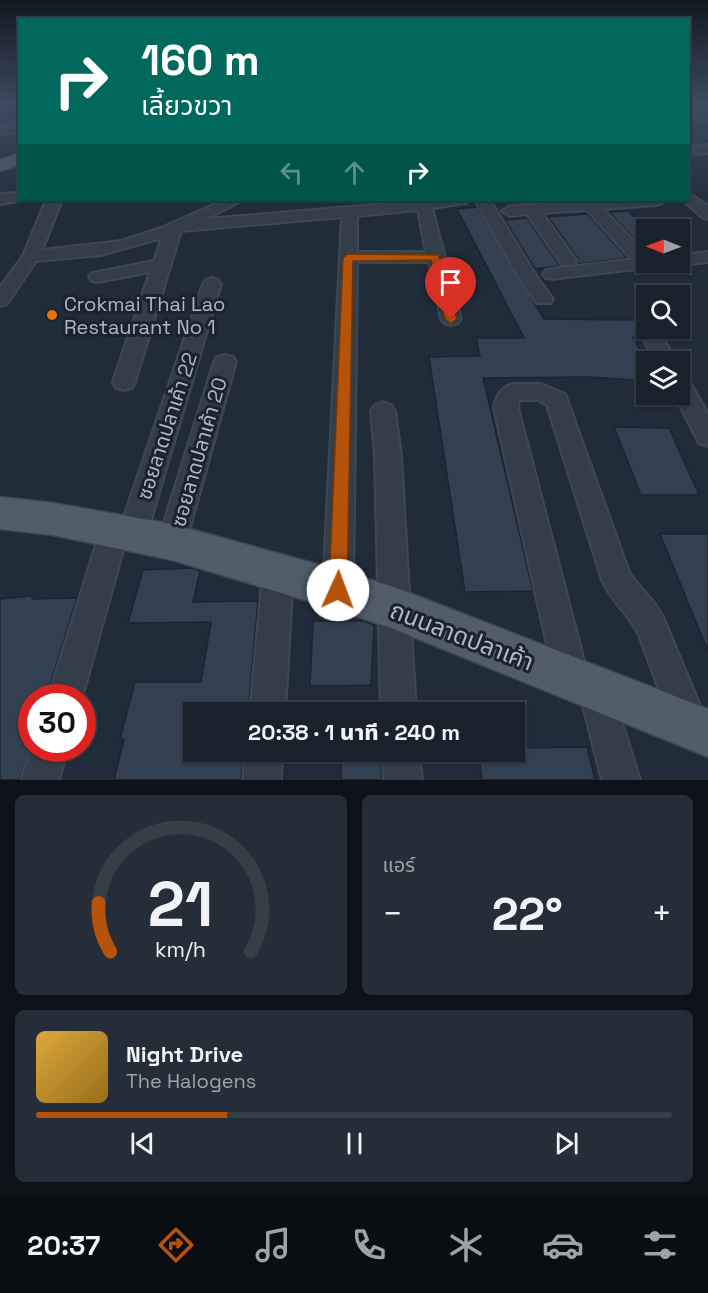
<!DOCTYPE html>
<html lang="th">
<head>
<meta charset="utf-8">
<style>
	:root { --surface:#18212c; --page:#252e38; --text:#f1f3f6; --muted:#9fa3a9; --line:#363e48; --accent:#b45309 }
	body { margin:0; font-family:"Space Grotesk","Noto Sans Thai",sans-serif; background:var(--page); color:var(--text); height:100vh; display:flex; flex-direction:column; font-size:22px; white-space:nowrap }
	* { box-sizing:border-box; margin:0 }
	p { font-size:20px; color:var(--muted) }
	.icon { flex:none; width:33px; height:33px; fill:none; stroke:currentColor; stroke-width:2; stroke-linecap:round; stroke-linejoin:round }
	.map { position:relative; height:780px; overflow:hidden }
	.side { display:flex; flex-direction:column; gap:15px; padding:15px; background:#0d1218; flex:1 }
	.side>* { flex:none }
	.hud { position:absolute; left:18px; top:18px; width:672px; height:183px; border-radius:0px; box-shadow:0 2px 4px #0004,0 0 0 2px var(--line); background:#00695c; color:#fff; overflow:hidden }
	.needle { width:39px; rotate:271deg }
	.buttons { position:absolute; left:636px; top:219px; display:grid; gap:12px }
	.buttons a { display:grid; place-items:center; width:54px; height:54px; border-radius:0px; background:var(--surface); box-shadow:0 2px 4px #0004,0 0 0 2px var(--line); font-size:30px }
	.speed { position:absolute; left:18px; top:684px; display:flex; gap:12px; font-size:30px; font-weight:700; text-align:center }
	.speed>* { display:grid; place-content:center; width:78px; height:78px; border-radius:50%; background:var(--surface); box-shadow:0 2px 4px #0004,0 0 0 2px var(--line); line-height:1 }
	.speed .limit { border:9px solid #d22; background:#fff; color:#111 }
	.pin { position:absolute; display:grid; place-items:center; width:51px; height:51px; color:#fff; margin:-62px -26px; border-radius:50% 50% 50% 0; rotate:-45deg; box-shadow:0 0 6px #0007 }
	.pin .icon { rotate:45deg }
	.me { position:absolute; width:66px; margin:-33px; rotate:2deg; stroke-linejoin:round; filter:drop-shadow(0 0 4px #0008) }
	.turn { display:flex; align-items:center; gap:21px; height:126px; padding:0 24px; font-size:27px }
	.turn .icon { width:78px; height:78px; stroke-width:2.5 }
	.turn b { display:block; font-size:42px; line-height:51px }
	.lanes { display:flex; align-items:center; height:57px; padding:0 24px; background:#0003; justify-content:center; gap:30px; direction:ltr }
	.lanes .off { opacity:.35 }
	.big { font-size:45px; font-weight:800; line-height:1.1 }
	.side .tile { flex:1; display:flex; flex-direction:column; justify-content:center; gap:9px; min-width:0; padding:0 21px; border-radius:9px; background:var(--page) }
	.side .dial { align-items:center; gap:0 }
	.dial svg { height:156px; overflow:visible; fill:none; stroke:var(--line); stroke-width:7; stroke-linecap:round; text-anchor:middle }
	.dial text { fill:var(--text); stroke:none }
	.song { display:flex; align-items:center; gap:18px }
	.cover { width:72px; height:72px; border-radius:9px; background:linear-gradient(135deg,hsl(40 70% 55%),hsl(40 70% 35%)) }
	.played { height:6px; border-radius:3px; background:linear-gradient(90deg,var(--accent) 30%,var(--line) 30%) }
	.keys { display:flex; justify-content:space-around; direction:ltr }
	.heat { display:flex; justify-content:space-between; align-items:center; font-size:33px; direction:ltr }
	.side .tiles { flex:1; display:grid; gap:15px; grid-template-columns:1fr 1fr }
	.tile:last-child { grid-column:span 2 }
	.trip { position:absolute; left:183px; top:702px; width:342px; height:60px; border-radius:0px; background:var(--surface); box-shadow:0 2px 4px #0004,0 0 0 2px var(--line); font-weight:800; line-height:60px; text-align:center }
	.tab-bar { display:flex; height:96px; justify-content:space-around; align-items:center; background:#0a0d12; color:var(--muted) }
	.tab-bar .icon { width:42px; height:42px }
	.tab-bar .selected { color:var(--accent) }
	.tab-bar b { font-size:27px; color:var(--text) }
	.map>svg:first-child { display:block }
</style>
</head>
<body>
<div class="map">
<svg width="708" height="780" viewBox="0 0 708 780">
	<rect width="100%" height="100%" fill="#202c3a"/>
	<g fill="#324051" stroke="#1c2531" stroke-width="1.5">
		<polygon points="477,207 544,319 636,320 639,323 636,329 640,337 633,337 646,362 646,381 591,377 483,378 533,591 465,592 429,357 480,356 476,338 524,338 457,209"/>
		<polygon points="628,211 646,228 646,252 609,212"/>
		<polygon points="587,214 588,214 627,258 578,264 579,260 548,217"/>
		<polygon points="527,218 560,266 535,269 505,220"/>
		<polygon points="614,427 669,428 699,495 641,495"/>
		<polygon points="660,534 708,534 708,649 707,649"/>
		<polygon points="192,568 200,571 193,602 258,601 248,712 194,712 194,752 244,752 241,780 114,780 124,739 120,739 135,682 201,682 211,622 128,623 143,570"/>
		<polygon points="33,596 32,599 77,598 46,698 32,698 32,746 19,780 0,780 0,599"/>
		<polygon points="313,621 364,621 374,625 371,685 310,686"/>
		<polygon points="587,747 595,780 482,780 478,752 514,752 514,748"/>
		<polygon points="341,752 381,752 382,780 341,780"/>
	</g>
	<g fill="none" stroke-linecap="round" stroke-linejoin="round">
		<g stroke="#3e4754" stroke-width="4">
			<g id="minor">
				<polygon points="0,103 20,103 20,105 0,107"/>
				<polygon points="708,111 708,119 688,120 688,112"/>
				<polygon points="20,124 20,132 0,134 0,126"/>
				<polygon points="708,145 708,153 688,154 688,146"/>
				<polygon points="20,193 20,200 25,200 0,204 0,194"/>
				<polygon points="688,193 708,206 708,219 702,217 683,200 688,200"/>
				<path d="M46 200H62L42 250 121 241 161 228 224 200H243L206 219 431 200H468L466 203 432 208 461 319 458 323 451 325 444 323 441 319 429 262H357L353 590 349 601 338 605 327 601 323 590 342 217 181 231 135 382 132 388 124 390 116 388 113 382 150 272 98 282 92 281 89 277 92 273 98 272 154 261 162 238 101 255 36 261 7 304 0 306V287L23 256ZM418 210 426 252H357V216Z"/>
				<polygon points="475,200 490,200 537,277 553,299 551,303 537,303 520,279"/>
				<polygon points="603,200 664,200 662,203 657,205 603,209 642,250 645,254 638,259 646,258 646,262 662,262 660,266 552,279 546,278 543,274 546,270 552,269 635,259 630,258 587,210 542,213 577,261 574,265 562,265 527,214 510,216 502,211 510,206"/>
				<polygon points="708,252 708,262 680,265 673,262 680,262 680,255"/>
				<polygon points="212,278 218,280 221,284 147,533 143,542 133,546 125,543 82,698 48,698 101,529 105,520 115,516 123,520 203,284 206,280"/>
				<polygon points="646,322 646,328 658,328 676,362 655,362 638,328 641,323"/>
				<polygon points="225,355 233,357 236,362 186,542 182,551 172,555 162,551 158,542 214,362 217,357"/>
				<polygon points="680,377 688,379 708,414 708,446 699,443 674,394 680,394"/>
				<path d="M513 384H541L565 394 629 572C640 589 654 599 663 617L708 725 703 738 690 743 677 738 639 635C629 614 612 603 602 580L547 405 538 400H519L518 408 588 676 596 673 608 678 640 780H602L580 694 572 697 560 692 555 680 494 408C496 396 501 387 513 384Z"/>
				<polygon points="383,402 391,405 395,411 401,456 416,712 381,712 375,456 371,411 375,405"/>
				<polygon points="278,559 288,563 293,573 285,712 250,712 263,573 268,563"/>
				<polygon points="32,748 68,748 59,780 21,780"/>
				<polygon points="246,752 282,752 281,780 243,780"/>
				<polygon points="383,752 419,752 422,780 384,780"/>
			</g>
		</g>
		<g stroke="#3e4754" stroke-width="3">
			<g id="major">
				<polygon points="20,153 20,165 0,171 0,160"/>
				<polygon points="0,497 53,503 172,524 338,570 394,587 708,709 708,757 394,629 338,610 172,560 53,535 0,529"/>
			</g>
		</g>
		<use href="#minor" fill="#343e4a" fill-rule="evenodd"/>
		<use href="#major" fill="#525d6b" fill-rule="evenodd"/>
	</g>
	<linearGradient id="sky" x2="0" y2="1"><stop stop-color="#121820"/><stop offset="0.49" stop-color="#3c4b60"/><stop offset="1" stop-color="#3c4b60" stop-opacity="0"/></linearGradient>
	<rect width="708" height="212" fill="url(#sky)"/>
	<polygon fill="#b45309" stroke="#753606" stroke-width="1.5" points="348,254 439,255 457,319 451,323 445,319 431,260 353,261 347,590 344,596 338,599 331,596 329,590 343,258"/>
	<circle fill="#e8710a" stroke="#1a232f" stroke-width="2" cx="52" cy="315" r="6"/>
	<g text-anchor="middle" dominant-baseline="central" stroke-width="6" stroke-linejoin="round" paint-order="stroke">
		<g font-size="20" fill="#afb8c7" stroke="#1a232f" text-anchor="start">
			<text x="64" y="304">Crokmai Thai Lao<tspan x="64" dy="23">Restaurant No 1</tspan></text>
		</g>
		<g font-size="20" fill="#afb8c7" stroke="#1a232f">
			<text transform="translate(167 426) rotate(-72)">ซอยลาดปลาเค้า 22</text>
			<text transform="translate(199 452) rotate(-74)">ซอยลาดปลาเค้า 20</text>
		</g>
		<g font-size="24" fill="#afb8c7" stroke="#1a232f">
			<text transform="translate(462 636) rotate(21)">ถนนลาดปลาเค้า</text>
		</g>
	</g>
</svg>
<div class="buttons">
<a><svg class="needle" viewBox="-14 -14 28 28"><path d="M0-13l5 13h-10z" fill="#e53935"/><path d="M0 13l5-13h-10z" fill="#9fa3a9"/></svg></a>
<a><svg class="icon" aria-label="search" viewBox="0 0 24 24"><circle cx="10" cy="10" r="6"/><path d="M15 15l6 6"/></svg></a>
<a><svg class="icon" aria-label="layers" viewBox="0 0 24 24"><path d="M12 4l9 5-9 5-9-5zM3 14l9 5 9-5"/></svg></a>
</div>
<div class="speed"><div class="limit">30</div></div>
<div class="pin" style="left:451px;top:319px;background:#d93025"><svg class="icon" aria-label="arrive" viewBox="0 0 24 24"><path d="M6 21V4h12l-3 4 3 4H6"/></svg></div>
<svg class="me" style="left:338px;top:590px" viewBox="-20 -20 40 40"><circle r="19" fill="#fff"/><path d="M0-13L10 11 0 6-10 11z" fill="#b45309"/></svg>
<div class="trip">20:38 · 1 นาที · 240 m</div>
<div class="hud">
<div class="turn"><svg class="icon" aria-label="right" viewBox="0 0 24 24"><path d="M7 20v-9h11M14 6l5 5-5 5"/></svg><div><b>160 m</b>เลี้ยวขวา</div></div>
<div class="lanes"><svg class="icon off" aria-label="left" viewBox="0 0 24 24"><path d="M17 20v-9H6M10 6l-5 5 5 5"/></svg><svg class="icon off" aria-label="ahead" viewBox="0 0 24 24"><path d="M12 20V5M6 11l6-6 6 6"/></svg><svg class="icon" aria-label="right" viewBox="0 0 24 24"><path d="M7 20v-9h11M14 6l5 5-5 5"/></svg></div>
</div>
</div>
<section class="side">
<div class="tiles">
<div class="tile dial"><svg viewBox="0 0 100 80">
<path d="M14 69A42 42 0 1 1 86 69"/>
<path d="M14 69A42 42 0 0 1 8 44" stroke="#b45309"/>
<text x="50" y="56" font-size="32" font-weight="700">21</text>
<text x="50" y="72" font-size="11">km/h</text>
</svg></div>
<div class="tile"><p>แอร์</p>
<div class="heat"><a>−</a><b class="big">22°</b><a>+</a></div>
</div>
<div class="tile">
<div class="song"><i class="cover"></i><div><b>Night Drive</b><p>The Halogens</p></div></div>
<div class="played"></div>
<div class="keys"><svg class="icon" aria-label="previous" viewBox="0 0 24 24"><path d="M18 5L8 12l10 7zM5 5v14"/></svg><svg class="icon" aria-label="pause" viewBox="0 0 24 24"><path d="M8 5v14M16 5v14"/></svg><svg class="icon" aria-label="next" viewBox="0 0 24 24"><path d="M6 5l10 7-10 7zM19 5v14"/></svg></div>
</div>
</div>
</section>
<nav class="tab-bar">
<b>20:37</b>
<svg class="icon selected" aria-label="directions" viewBox="0 0 24 24"><path d="M12 3l9 9-9 9-9-9zM9 14v-3h6M13 9l2 2-2 2"/></svg>
<svg class="icon" aria-label="music" viewBox="0 0 24 24"><path d="M9 18V5l10-2v13"/><circle cx="6" cy="18" r="3"/><circle cx="16" cy="16" r="3"/></svg>
<svg class="icon" aria-label="phone" viewBox="0 0 24 24"><path d="M5 4h4l2 5-3 2q2 4 5 5l2-3 5 2v4C11 20 4 13 5 4z"/></svg>
<svg class="icon" aria-label="climate" viewBox="0 0 24 24"><path d="M12 3v18M4 7l16 10M4 17L20 7"/></svg>
<svg class="icon" aria-label="car" viewBox="0 0 24 24"><path d="M5 17H2v-5l4-1 3-4h7l3 4 3 1v5h-3M9 17h6M6 11h13"/><circle cx="7" cy="17" r="2"/><circle cx="17" cy="17" r="2"/></svg>
<svg class="icon" aria-label="filters" viewBox="0 0 24 24"><path d="M4 7h16M4 17h16"/><circle cx="9" cy="7" r="2"/><circle cx="15" cy="17" r="2"/></svg>
</nav>
</body>
</html>
